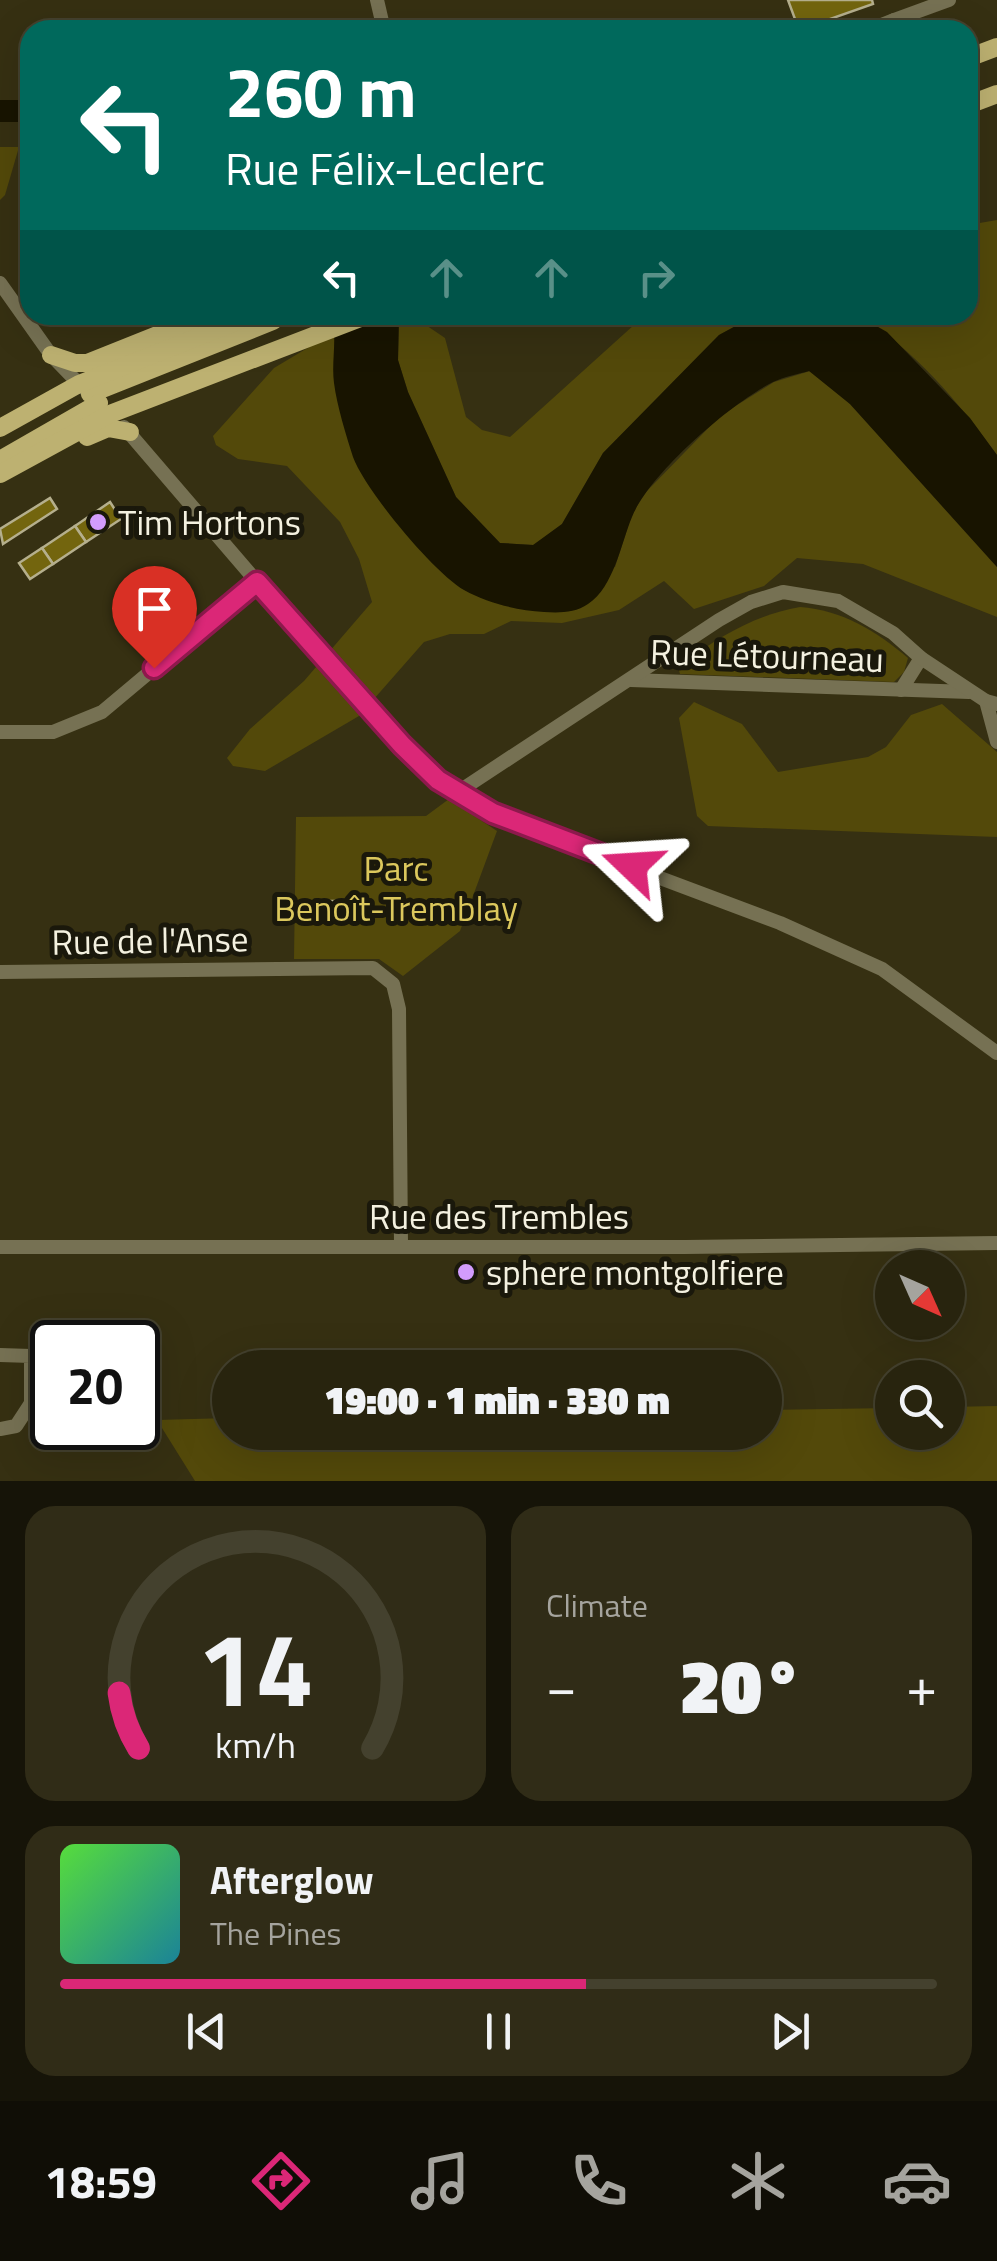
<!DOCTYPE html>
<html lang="en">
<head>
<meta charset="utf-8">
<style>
	:root { --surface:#28240e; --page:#302c17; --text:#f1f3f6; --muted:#a5a49e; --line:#44412e; --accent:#db2777 }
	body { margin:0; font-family:"Titillium Web",sans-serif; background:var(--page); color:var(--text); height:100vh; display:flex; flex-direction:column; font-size:38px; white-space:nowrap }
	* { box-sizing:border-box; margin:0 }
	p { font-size:32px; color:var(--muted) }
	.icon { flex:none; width:55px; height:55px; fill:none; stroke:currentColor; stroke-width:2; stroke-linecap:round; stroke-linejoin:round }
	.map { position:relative; height:1481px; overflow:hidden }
	.details { display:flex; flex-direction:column; gap:25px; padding:25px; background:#161408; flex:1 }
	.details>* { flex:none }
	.hud { position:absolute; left:20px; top:20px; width:958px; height:305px; border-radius:30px; box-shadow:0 10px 40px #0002,0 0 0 2px var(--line); background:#00695c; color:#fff; overflow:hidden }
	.needle { width:65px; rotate:135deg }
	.tools { position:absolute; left:875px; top:1250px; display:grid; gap:20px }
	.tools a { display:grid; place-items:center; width:90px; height:90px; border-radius:50%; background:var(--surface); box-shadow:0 10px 40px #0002,0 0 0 2px var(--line); font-size:50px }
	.speed { position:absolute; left:30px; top:1320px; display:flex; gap:20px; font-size:50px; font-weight:700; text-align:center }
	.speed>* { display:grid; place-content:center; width:130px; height:130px; border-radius:50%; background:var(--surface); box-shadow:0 10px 40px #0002,0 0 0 2px var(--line); line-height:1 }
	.speed .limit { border:5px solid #111; border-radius:15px; background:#fff; color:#111 }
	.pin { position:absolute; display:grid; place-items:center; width:85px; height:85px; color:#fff; margin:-102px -42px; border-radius:50% 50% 50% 0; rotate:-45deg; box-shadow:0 0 10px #0007 }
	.pin .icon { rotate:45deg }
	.me { position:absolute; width:110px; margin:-55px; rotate:290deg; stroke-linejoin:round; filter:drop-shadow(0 0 8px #0008) }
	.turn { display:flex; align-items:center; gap:35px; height:210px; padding:0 40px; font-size:45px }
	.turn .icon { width:130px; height:130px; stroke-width:2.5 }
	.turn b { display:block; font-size:70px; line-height:85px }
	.lanes { display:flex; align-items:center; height:95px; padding:0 40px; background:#0003; justify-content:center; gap:50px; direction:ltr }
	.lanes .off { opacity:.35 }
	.big { font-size:75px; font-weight:800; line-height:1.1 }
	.details .tile { flex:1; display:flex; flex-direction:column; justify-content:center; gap:15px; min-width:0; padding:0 35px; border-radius:30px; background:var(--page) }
	.details .dial { align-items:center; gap:0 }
	.dial svg { height:260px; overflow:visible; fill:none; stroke:var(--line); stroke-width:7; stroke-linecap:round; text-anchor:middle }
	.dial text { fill:var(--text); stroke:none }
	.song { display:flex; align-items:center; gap:30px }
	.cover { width:120px; height:120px; border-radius:15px; background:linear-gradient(135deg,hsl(110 70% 55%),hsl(190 70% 35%)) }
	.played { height:10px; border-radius:5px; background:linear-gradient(90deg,var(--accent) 60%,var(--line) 60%) }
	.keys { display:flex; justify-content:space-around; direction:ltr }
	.heat { display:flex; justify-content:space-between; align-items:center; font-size:55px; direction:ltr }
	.details .tiles { flex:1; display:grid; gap:25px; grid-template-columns:1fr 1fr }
	.tile:last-child { grid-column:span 2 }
	.trip { position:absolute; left:212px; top:1350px; width:570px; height:100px; border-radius:50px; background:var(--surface); box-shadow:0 10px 40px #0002,0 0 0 2px var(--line); font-weight:800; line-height:100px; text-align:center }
	.tabs { display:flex; height:160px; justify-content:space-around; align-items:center; background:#100e06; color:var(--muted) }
	.tabs .icon { width:70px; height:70px }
	.tabs .on { color:var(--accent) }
	.tabs b { font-size:45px; color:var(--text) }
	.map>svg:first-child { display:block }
</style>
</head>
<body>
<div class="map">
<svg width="997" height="1481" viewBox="0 0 997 1481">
	<rect width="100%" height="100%" fill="#363012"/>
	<g fill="#53490a">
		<polygon points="0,147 19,147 5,195 0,200"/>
		<path d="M997 220V455C959 403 913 347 857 315H968V225Z"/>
		<polygon points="399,315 411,315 445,338 466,417 482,430 510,437 645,315 756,315 719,335 603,453 562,524 534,545 500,543 456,497 408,392 398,360"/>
		<polygon points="336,331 402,529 461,588 482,598 615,567 632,514 646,492 721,415 774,382 810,371 850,404 997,567 997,617 863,564 797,558 764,586 694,609 664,581 619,610 562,623 511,621 484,634 450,634 424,642 359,716 265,771 233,766 227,758 250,729 304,681 372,602 359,559 340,522 287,466 238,459 216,445 213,436 274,368"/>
		<path d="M800 607C842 610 876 631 908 658L904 672 894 682 680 674 678 667 686 661C722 635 755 615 800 607Z"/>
		<polygon points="694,702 742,724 778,772 868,757 886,747 911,715 942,704 997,752 997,837 708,826 697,816 679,718"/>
		<polygon points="449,799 497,831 460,931 403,976 379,959 294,959 296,817 426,816"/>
		<polygon points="997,1406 997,1481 195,1481 157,1420 230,1418 230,1432 765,1432 765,1410 892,1408 892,1432 948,1432 948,1407"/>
	</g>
	<path fill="#181400" d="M331 315H399L398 360 408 392 456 497 500 543 533 545 562 524 603 453 719 335 756 315H857L887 332 970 418 997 455V567L850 404 809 371C798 374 784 377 773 382 731 403 649 474 632 517 621 543 614 587 588 604 575 613 559 613 544 612 517 610 489 604 464 590 434 573 365 490 353 457 346 435 337 406 334 383 331 360 338 338 331 315Z"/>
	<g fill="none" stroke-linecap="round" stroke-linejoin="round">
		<polyline stroke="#181400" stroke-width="22" points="0,111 30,111"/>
	</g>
	<g fill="#73650e" stroke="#b5af8d" stroke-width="2.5">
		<polygon points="788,0 872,0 873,4 799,30"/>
		<polygon points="50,498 57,509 3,544 0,529"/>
		<polygon points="110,502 121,519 86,542 75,526"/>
		<polygon points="75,526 86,542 53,564 42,548"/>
		<polygon points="42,548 53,564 30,579 19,563"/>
		<polygon points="323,901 336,901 335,917 323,918"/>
	</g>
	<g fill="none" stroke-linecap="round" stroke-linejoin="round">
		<g stroke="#767153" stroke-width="14">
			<polyline points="377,0 384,30"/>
			<polyline points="869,30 894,20"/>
			<polyline points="897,30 894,20 949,0"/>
			<polyline points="0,283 51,355 83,388"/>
			<polyline points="124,427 257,582 402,745 438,780 519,825 780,923 882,969 997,1053"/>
			<polyline points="631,680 969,692"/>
			<polyline points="901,690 921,658"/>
			<polyline points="986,701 997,742"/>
			<polyline points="0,732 53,732 102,712 257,582"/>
			<polyline points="458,792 719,620 751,602 783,592 838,601 893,633 921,658 986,701 997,704"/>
			<polyline points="0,972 373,968 393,984 399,1009 401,1245"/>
			<polyline points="0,1247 685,1247 997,1243"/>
			<polyline points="0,1355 31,1356 31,1403 16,1426 0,1429"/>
		</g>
		<g stroke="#bdb171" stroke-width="18">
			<polyline points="968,58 997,47"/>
			<polyline points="968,105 997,94"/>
			<polyline points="51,355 75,363 87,363 207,315"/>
			<polyline points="90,394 273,321 280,315"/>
			<polyline points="0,428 79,384 253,315"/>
			<polyline points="87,437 108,428 130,432"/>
			<polyline points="0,460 99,403"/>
			<polyline points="0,474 110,414 368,315"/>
		</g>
	</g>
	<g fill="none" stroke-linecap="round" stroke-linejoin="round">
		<g stroke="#8e194d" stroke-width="25">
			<polyline id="route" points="154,668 257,582 402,745 438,780 493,813 632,866"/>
		</g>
		<use href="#route" stroke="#db2777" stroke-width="18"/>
	</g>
	<g fill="#d29cfd" stroke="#1a180b" stroke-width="4">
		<circle cx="98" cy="522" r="10"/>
		<circle cx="466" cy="1272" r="10"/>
	</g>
	<g text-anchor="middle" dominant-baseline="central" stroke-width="10" stroke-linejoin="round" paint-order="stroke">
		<g font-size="35" fill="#f4f1e0" stroke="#1a180b" text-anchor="start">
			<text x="118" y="522">Tim Hortons</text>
			<text x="486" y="1272">sphere montgolfiere</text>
		</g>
		<g font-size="35" fill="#f4f1e0" stroke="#1a180b">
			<text transform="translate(767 655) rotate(2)">Rue Létourneau</text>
			<text transform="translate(150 940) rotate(-1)">Rue de l'Anse</text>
			<text x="499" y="1216">Rue des Trembles</text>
		</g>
		<g font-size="35" fill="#dcc85d" stroke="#1a180b">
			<text x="396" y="868">Parc<tspan x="396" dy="40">Benoît-Tremblay</tspan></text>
		</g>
	</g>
</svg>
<div class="tools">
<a><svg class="needle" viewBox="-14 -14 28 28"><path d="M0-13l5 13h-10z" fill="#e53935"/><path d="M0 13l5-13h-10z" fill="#a5a49e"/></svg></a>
<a><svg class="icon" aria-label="search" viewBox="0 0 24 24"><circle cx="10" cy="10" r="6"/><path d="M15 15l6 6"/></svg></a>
</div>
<div class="speed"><div class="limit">20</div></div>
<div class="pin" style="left:154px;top:668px;background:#d93025"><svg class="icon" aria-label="arrive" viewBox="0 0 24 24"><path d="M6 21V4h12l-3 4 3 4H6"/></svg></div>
<svg class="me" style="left:632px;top:866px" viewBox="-20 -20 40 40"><path d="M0-17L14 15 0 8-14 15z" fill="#db2777" stroke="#fff" stroke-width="4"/></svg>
<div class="trip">19:00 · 1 min · 330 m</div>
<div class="hud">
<div class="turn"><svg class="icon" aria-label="left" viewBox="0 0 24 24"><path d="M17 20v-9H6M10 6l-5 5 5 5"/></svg><div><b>260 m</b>Rue Félix-Leclerc</div></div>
<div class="lanes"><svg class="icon" aria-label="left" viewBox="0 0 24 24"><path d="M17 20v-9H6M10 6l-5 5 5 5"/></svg><svg class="icon off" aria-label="ahead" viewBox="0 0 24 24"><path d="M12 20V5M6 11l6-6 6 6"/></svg><svg class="icon off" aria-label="ahead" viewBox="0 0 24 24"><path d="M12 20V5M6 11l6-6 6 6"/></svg><svg class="icon off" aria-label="right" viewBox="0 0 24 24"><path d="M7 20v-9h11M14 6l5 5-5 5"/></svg></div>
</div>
</div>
<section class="details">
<div class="tiles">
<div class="tile dial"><svg viewBox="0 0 100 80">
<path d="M14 69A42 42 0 1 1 86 69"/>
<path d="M14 69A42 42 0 0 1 8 52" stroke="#db2777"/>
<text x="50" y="56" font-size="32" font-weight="700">14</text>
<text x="50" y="72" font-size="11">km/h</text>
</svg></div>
<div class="tile"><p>Climate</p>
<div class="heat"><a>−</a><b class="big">20°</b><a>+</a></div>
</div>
<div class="tile">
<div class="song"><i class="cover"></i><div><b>Afterglow</b><p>The Pines</p></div></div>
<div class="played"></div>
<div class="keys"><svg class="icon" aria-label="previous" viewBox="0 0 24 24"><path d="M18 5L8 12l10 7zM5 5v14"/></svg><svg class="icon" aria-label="pause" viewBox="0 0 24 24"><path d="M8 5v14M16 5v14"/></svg><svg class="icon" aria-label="next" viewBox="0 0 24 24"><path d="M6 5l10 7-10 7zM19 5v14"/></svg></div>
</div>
</div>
</section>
<nav class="tabs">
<b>18:59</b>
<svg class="icon on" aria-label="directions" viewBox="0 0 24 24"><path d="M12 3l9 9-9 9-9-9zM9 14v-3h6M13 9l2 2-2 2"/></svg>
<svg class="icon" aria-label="music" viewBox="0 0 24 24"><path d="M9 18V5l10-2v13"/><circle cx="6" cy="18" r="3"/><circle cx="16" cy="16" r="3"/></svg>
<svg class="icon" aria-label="phone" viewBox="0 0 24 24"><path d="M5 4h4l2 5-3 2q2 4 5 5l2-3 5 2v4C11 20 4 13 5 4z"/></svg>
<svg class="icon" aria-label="climate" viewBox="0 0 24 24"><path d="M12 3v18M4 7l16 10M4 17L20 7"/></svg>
<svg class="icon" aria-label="car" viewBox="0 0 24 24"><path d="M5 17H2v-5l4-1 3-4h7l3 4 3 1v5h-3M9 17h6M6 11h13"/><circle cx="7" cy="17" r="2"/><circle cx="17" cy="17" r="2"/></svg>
</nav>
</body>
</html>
